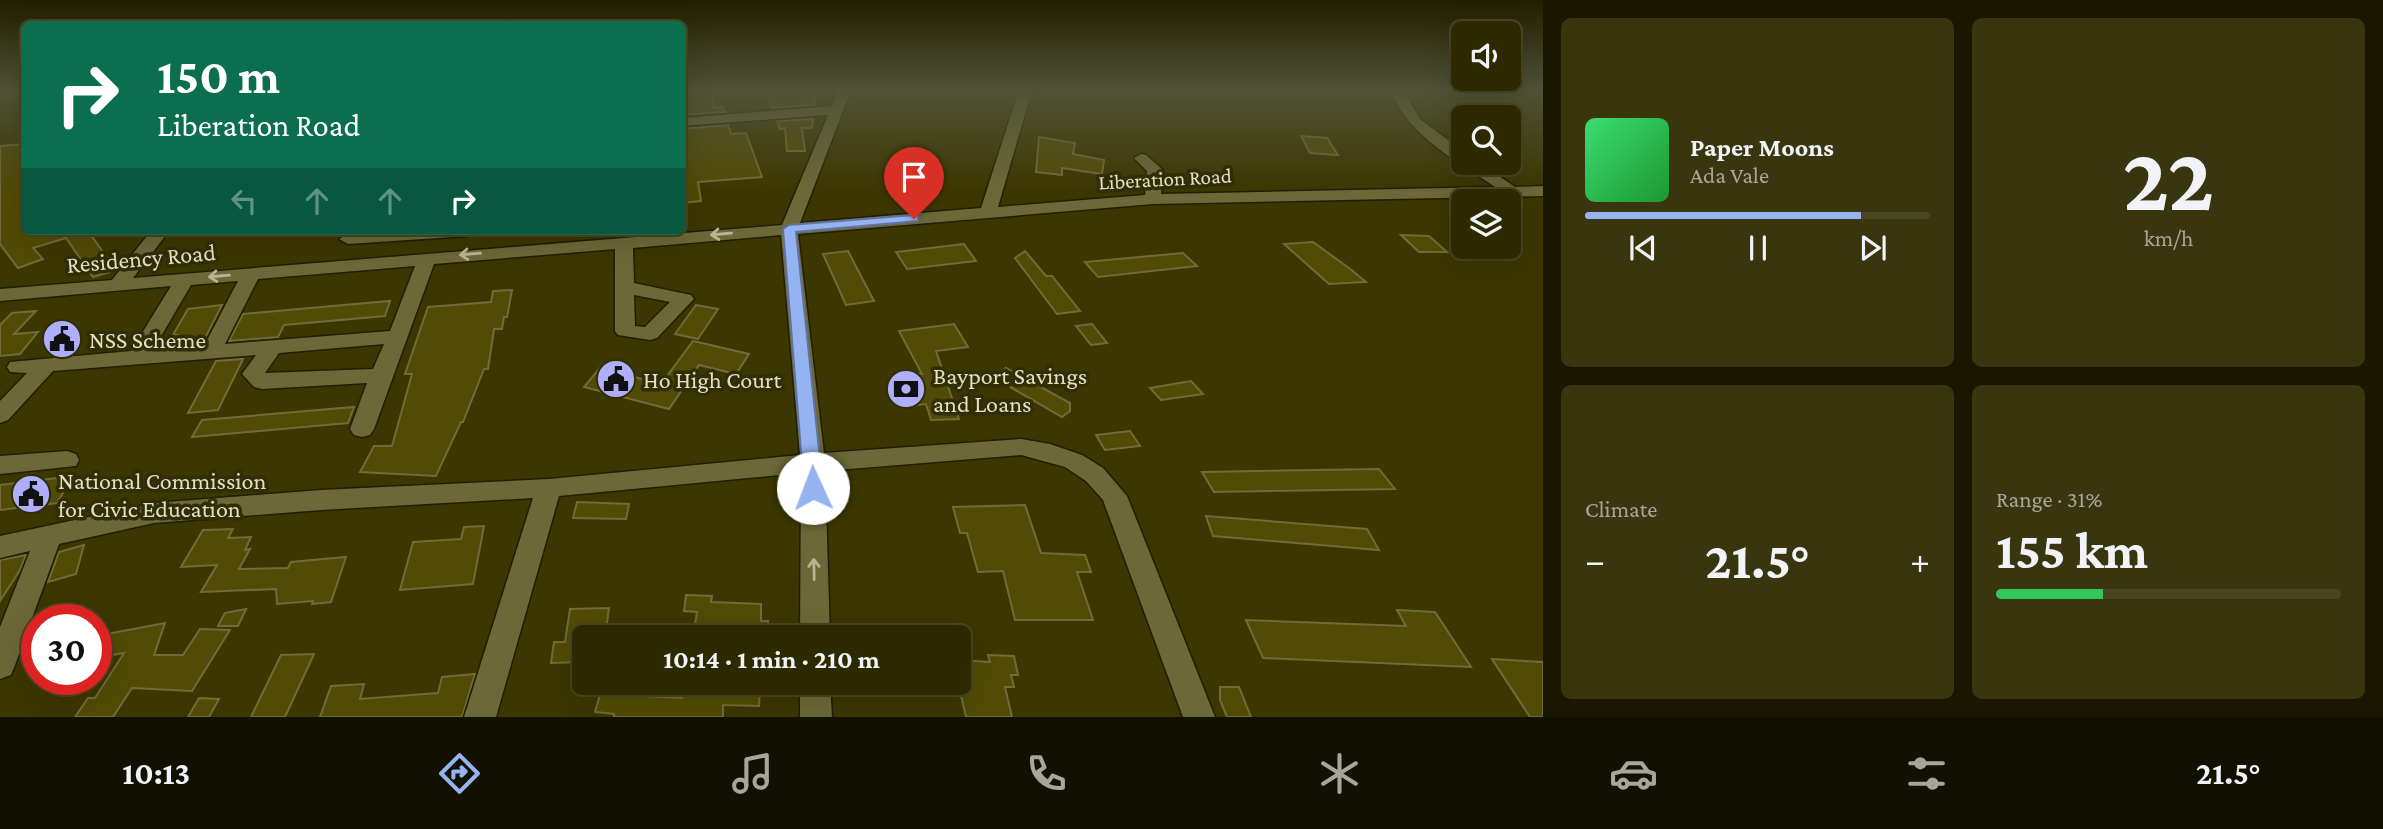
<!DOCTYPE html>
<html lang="en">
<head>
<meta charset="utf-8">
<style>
	:root { --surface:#2d2900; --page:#39350f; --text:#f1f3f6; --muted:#a7a699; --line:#484522; --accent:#95b2f1 }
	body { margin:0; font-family:"Crimson Pro",serif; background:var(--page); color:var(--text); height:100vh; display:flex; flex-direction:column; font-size:26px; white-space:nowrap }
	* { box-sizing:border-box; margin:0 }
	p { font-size:23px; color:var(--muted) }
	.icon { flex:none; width:38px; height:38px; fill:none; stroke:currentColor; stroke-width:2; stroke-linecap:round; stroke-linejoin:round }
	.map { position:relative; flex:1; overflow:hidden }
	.side { display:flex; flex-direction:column; gap:18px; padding:18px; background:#191700; width:840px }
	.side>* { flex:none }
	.banner { position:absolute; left:21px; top:21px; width:665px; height:214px; border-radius:10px; box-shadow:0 7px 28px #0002,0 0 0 2px var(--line); background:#0b6e4f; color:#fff; overflow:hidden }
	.controls { position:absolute; left:1451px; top:21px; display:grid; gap:14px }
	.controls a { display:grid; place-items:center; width:70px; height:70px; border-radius:10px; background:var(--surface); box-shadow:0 7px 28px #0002,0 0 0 2px var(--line); font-size:35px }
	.speed { position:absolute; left:21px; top:604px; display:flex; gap:14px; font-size:35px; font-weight:700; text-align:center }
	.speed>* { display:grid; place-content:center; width:91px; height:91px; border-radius:50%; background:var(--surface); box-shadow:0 7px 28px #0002,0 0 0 2px var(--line); line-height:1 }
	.speed .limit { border:10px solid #d22; background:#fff; color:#111 }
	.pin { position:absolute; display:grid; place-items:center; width:60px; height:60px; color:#fff; margin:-72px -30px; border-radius:50% 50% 50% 0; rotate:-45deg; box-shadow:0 0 7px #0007 }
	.pin .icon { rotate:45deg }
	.me { position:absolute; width:77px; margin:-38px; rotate:358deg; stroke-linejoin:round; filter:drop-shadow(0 0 5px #0008) }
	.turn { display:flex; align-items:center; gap:24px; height:147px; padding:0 21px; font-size:32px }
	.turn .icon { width:91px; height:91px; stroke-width:2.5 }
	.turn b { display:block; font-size:49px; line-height:60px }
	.lanes { display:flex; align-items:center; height:66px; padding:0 21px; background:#0003; justify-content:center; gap:35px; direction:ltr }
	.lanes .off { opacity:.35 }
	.big { font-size:52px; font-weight:700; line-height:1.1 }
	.side .card { flex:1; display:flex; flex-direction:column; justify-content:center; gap:10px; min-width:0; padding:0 24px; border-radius:10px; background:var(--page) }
	.side .dial { align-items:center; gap:0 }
	.dial b { font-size:91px; line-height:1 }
	.song { display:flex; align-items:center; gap:21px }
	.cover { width:84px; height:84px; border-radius:10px; background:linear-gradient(135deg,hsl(140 70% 55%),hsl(130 70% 35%)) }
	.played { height:7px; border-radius:4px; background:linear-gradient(90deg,var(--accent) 80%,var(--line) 80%) }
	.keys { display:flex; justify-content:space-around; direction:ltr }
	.heat { display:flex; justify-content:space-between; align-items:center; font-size:38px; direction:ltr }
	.charge { height:10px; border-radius:5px; background:linear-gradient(90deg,#34c759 31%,var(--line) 0) }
	.side .tiles { flex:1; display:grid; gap:18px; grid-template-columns:repeat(2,1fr) }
	.trip { position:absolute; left:572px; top:625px; width:399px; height:70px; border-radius:10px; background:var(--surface); box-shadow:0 7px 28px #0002,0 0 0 2px var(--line); font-weight:700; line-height:70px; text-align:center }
	.tabs { display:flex; height:112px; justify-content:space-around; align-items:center; background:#121000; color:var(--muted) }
	.tabs .icon { width:49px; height:49px }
	.tabs .selected { color:var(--accent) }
	.tabs b { font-size:32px; color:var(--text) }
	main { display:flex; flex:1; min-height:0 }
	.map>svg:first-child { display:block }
</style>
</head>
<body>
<main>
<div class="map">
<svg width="1543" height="717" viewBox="0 0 1543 717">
	<rect width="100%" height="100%" fill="#3c3700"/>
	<g fill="#524b05" stroke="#706b39" stroke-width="2">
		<polygon points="686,90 713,90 714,108 723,107 725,112 682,115"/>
		<polygon points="784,94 816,96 814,105 772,108 768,95"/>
		<polygon points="813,119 812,128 802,128 805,151 787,151 785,128 780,129 777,121"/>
		<polygon points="728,125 731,134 746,133 762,177 698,182 701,201 682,203 682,129"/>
		<polygon points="1301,136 1327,138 1338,155 1310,153"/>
		<polygon points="1039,137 1075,143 1073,154 1104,160 1102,174 1062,168 1062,175 1036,172"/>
		<polygon points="24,144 24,231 88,231 116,270 93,277 66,238 33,248 43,259 18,268 0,244 0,146"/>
		<polygon points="1401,235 1429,236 1447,252 1419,252"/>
		<polygon points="1313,242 1349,268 1366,282 1329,284 1284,244"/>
		<polygon points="964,244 976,261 907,269 896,252"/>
		<polygon points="848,251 874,301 846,305 823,254"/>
		<polygon points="1025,251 1046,276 1052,276 1080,311 1057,314 1015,258"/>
		<polygon points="1183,253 1197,266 1098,277 1085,262"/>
		<polygon points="512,290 507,317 504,317 502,329 494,329 488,369 484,369 463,422 461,422 436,476 360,472 374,446 392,446 412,374 405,374 428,307 491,302 493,291"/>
		<polygon points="390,301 385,316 284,325 278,337 229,341 243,314"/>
		<polygon points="222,305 205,338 175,342 179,335 173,335 188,309"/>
		<polygon points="696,305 718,309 698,339 675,334"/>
		<polygon points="36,311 14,334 38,332 20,354 0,356 0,325 12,313"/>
		<polygon points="954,324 968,347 936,351 959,419 931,420 926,404 918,405 909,374 922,374 899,331"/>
		<polygon points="1092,324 1107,343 1091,345 1076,326"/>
		<polygon points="693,341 749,354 736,374 699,365 669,409 584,387 600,368 661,384"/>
		<polygon points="243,359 218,410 188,413 216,361"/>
		<polygon points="1006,368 1070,403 1070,411 1062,417 993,377"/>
		<polygon points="1191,381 1203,394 1161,400 1150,388"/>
		<polygon points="354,407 348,423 192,437 202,420"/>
		<polygon points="1130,431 1140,446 1105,450 1096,435"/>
		<polygon points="1379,469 1395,489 1214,492 1202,472"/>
		<polygon points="73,476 57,503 0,510 0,485"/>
		<polygon points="577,502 629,504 626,519 573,518"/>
		<polygon points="1025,505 1041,553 1085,555 1091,572 1077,572 1093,620 1015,620 1003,571 978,572 967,533 960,533 953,507"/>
		<polygon points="1206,516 1367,529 1379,550 1213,536"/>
		<polygon points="484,526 473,584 400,590 413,542 461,539 464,527"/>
		<polygon points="233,529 228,538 251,537 245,550 250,549 239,569 288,568 291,562 346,557 331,602 312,604 313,601 277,604 276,589 201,592 217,565 181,567 203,530"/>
		<polygon points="84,545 76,574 48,582 59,552"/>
		<polygon points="26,555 20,570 0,601 0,560"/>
		<polygon points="686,595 712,596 711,602 761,604 761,621 768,621 767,637 693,637 697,612 684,611"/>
		<polygon points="609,608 605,637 584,637 584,662 551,663 554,642 565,642 570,609"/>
		<polygon points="246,609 238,626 218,626 225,613"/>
		<polygon points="1397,610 1435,612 1471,667 1263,658 1246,620 1406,626"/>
		<polygon points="165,623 154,655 183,655 200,629 230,630 192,691 132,688 113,717 75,717 88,698 95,698 124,653 96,658 96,636"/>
		<polygon points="314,654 285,717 251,717 281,655"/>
		<polygon points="988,655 1014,656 1018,675 1011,675 1014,687 1005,687 1012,717 966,717 959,687 959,660 990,662"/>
		<polygon points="1492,659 1543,662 1543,717 1530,717"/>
		<polygon points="475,674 462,717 320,717 331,686 364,684 360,699 438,693 442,677"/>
		<polygon points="692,682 760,686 759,706 723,705 723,717 614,717 614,714 595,712 602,688 645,693 644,696 682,698 683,685 692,685"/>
		<polygon points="1220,687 1239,687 1251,717 1227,717 1220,700"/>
		<polygon points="199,698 219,699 209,717 188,717"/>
	</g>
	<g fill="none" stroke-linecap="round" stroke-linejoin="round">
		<g stroke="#211e04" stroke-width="3">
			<g id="minor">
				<path d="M838 90H851L800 223 981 208 1019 90H1032L998 207 1145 195 1147 171 1134 158 1141 154 1146 155 1163 170 1161 194 1495 187C1456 160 1409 137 1390 90H1403L1420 119 1463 151V163H1480L1515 187 1543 186V196L1153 204 798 234 824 453 1021 439 1050 444 1082 455 1103 468 1127 496 1215 717H1183L1103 500 1086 481 1065 467 1021 455 825 471 830 637H800L801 473 559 496 496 717H464L533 498 321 510 154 523 59 544 15 665 11 675 0 679V627L30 551 0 558V536L154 503 321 490 549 479 800 455 781 235 633 248 634 283 691 295 694 299 657 338 650 340 618 335 615 331V249L434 264 374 429 370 435 362 437 354 435 350 429 367 383 262 389 254 387 242 374 256 355 53 371 8 420 0 423V401L27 373 10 372 7 367 10 362 131 351 171 286 0 301V289L112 280 151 231H169L133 278 782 225 828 115 682 126V118L832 106ZM415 266 390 331 225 344 258 279ZM238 281 204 346 153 350 191 285ZM634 295 670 302 645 327 635 326ZM384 344 373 369 265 373 279 353Z"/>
				<polygon points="390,231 477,231 468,236 348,244 339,239 348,234"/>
				<polygon points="67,451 76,454 79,460 76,466 0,474 0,456"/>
				<polygon points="800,682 830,682 832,717 800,717"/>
			</g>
		</g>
		<use href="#minor" fill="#6d6837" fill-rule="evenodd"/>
	</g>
	<defs><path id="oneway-shaft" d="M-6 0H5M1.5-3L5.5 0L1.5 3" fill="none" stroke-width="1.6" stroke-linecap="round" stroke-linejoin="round" transform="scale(1.75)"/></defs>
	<g stroke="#b8b593">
		<use href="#oneway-shaft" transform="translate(721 234) rotate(175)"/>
		<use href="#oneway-shaft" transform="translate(470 254) rotate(175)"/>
		<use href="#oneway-shaft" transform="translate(219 276) rotate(175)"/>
		<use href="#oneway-shaft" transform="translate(814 569) rotate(-91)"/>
	</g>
	<linearGradient id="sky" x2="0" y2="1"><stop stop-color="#211e00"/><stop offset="0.47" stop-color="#505337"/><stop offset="1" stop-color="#505337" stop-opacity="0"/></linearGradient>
	<rect width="1543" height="191" fill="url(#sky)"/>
	<polygon fill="#95b2f1" stroke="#61749d" stroke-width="2" points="914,215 918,216 918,221 796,232 823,488 820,493 807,493 804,488 783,229 789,225"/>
	<defs>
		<g id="civic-disc" transform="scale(2.0125)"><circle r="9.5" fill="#aeaefb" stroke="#312d06"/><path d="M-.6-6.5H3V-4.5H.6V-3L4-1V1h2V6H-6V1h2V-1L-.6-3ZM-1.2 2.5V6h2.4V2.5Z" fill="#111"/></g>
		<g id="bank-disc" transform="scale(2.0125)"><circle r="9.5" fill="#aeaefb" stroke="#312d06"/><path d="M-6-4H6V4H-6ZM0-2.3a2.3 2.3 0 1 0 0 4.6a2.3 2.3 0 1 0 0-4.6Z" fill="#111"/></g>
	</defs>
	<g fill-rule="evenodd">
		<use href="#civic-disc" x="62" y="339"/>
		<use href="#civic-disc" x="616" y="379"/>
		<use href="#bank-disc" x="906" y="389"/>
		<use href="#civic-disc" x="31" y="494"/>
	</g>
	<g text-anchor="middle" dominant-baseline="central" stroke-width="7" stroke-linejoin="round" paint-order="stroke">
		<g font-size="21" fill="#e1dfc5" stroke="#312d06">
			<text transform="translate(1165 179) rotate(-3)">Liberation Road</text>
		</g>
		<g font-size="24" fill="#e1dfc5" stroke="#312d06">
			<text transform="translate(141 258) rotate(-5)">Residency Road</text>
		</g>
		<g font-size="24" fill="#e1dfc5" stroke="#312d06" text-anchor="start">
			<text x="89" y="339">NSS Scheme</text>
			<text x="933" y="375">Bayport Savings<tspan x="933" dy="28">and Loans</tspan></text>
			<text x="643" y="379">Ho High Court</text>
			<text x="58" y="480">National Commission<tspan x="58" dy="28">for Civic Education</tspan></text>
		</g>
	</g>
</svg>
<div class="controls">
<a><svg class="icon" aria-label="sound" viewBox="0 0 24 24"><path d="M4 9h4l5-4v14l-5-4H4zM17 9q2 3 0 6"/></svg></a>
<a><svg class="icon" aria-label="search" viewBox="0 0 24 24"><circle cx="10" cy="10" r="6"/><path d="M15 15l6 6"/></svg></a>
<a><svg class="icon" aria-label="layers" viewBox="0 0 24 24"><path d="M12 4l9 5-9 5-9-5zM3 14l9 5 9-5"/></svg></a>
</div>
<div class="speed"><div class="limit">30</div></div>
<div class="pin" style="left:914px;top:219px;background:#d93025"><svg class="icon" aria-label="arrive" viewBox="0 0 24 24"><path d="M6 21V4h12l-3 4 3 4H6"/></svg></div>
<svg class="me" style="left:813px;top:488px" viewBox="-20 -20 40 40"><circle r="19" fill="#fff"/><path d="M0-13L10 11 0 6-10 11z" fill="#95b2f1"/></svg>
<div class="trip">10:14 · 1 min · 210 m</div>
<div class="banner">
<div class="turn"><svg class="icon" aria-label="right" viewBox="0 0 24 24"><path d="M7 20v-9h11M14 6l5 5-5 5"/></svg><div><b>150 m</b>Liberation Road</div></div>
<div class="lanes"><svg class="icon off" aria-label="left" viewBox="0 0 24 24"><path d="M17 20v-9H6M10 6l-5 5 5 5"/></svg><svg class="icon off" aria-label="ahead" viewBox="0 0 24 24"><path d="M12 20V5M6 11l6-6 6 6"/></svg><svg class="icon off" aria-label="ahead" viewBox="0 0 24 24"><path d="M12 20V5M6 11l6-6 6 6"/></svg><svg class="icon" aria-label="right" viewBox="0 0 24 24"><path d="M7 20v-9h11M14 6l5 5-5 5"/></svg></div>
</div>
</div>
<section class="side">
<div class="tiles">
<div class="card">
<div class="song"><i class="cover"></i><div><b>Paper Moons</b><p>Ada Vale</p></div></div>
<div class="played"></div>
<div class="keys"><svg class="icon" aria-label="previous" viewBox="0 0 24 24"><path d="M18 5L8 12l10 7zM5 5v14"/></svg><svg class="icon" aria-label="pause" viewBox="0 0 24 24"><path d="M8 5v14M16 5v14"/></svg><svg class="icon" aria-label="next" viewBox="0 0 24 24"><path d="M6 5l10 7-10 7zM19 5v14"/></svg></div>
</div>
<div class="card dial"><b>22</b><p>km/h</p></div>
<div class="card"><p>Climate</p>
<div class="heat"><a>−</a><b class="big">21.5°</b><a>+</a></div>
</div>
<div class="card"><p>Range · 31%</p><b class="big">155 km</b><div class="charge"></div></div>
</div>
</section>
</main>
<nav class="tabs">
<b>10:13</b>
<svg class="icon selected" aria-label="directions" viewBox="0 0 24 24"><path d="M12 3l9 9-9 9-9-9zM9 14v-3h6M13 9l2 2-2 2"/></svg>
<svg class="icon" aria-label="music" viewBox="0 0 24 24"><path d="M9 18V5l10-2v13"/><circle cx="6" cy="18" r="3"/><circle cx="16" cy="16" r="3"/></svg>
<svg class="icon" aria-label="phone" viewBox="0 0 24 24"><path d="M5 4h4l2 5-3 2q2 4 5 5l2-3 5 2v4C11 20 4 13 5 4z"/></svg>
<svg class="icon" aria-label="climate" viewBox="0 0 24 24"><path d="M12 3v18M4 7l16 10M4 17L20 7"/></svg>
<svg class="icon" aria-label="car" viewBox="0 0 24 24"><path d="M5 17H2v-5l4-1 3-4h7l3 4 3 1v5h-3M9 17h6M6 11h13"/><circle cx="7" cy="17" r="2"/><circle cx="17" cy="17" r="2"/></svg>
<svg class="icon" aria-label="filters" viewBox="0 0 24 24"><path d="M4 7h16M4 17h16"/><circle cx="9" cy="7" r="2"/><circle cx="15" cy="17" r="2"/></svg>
<b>21.5°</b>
</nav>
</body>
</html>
